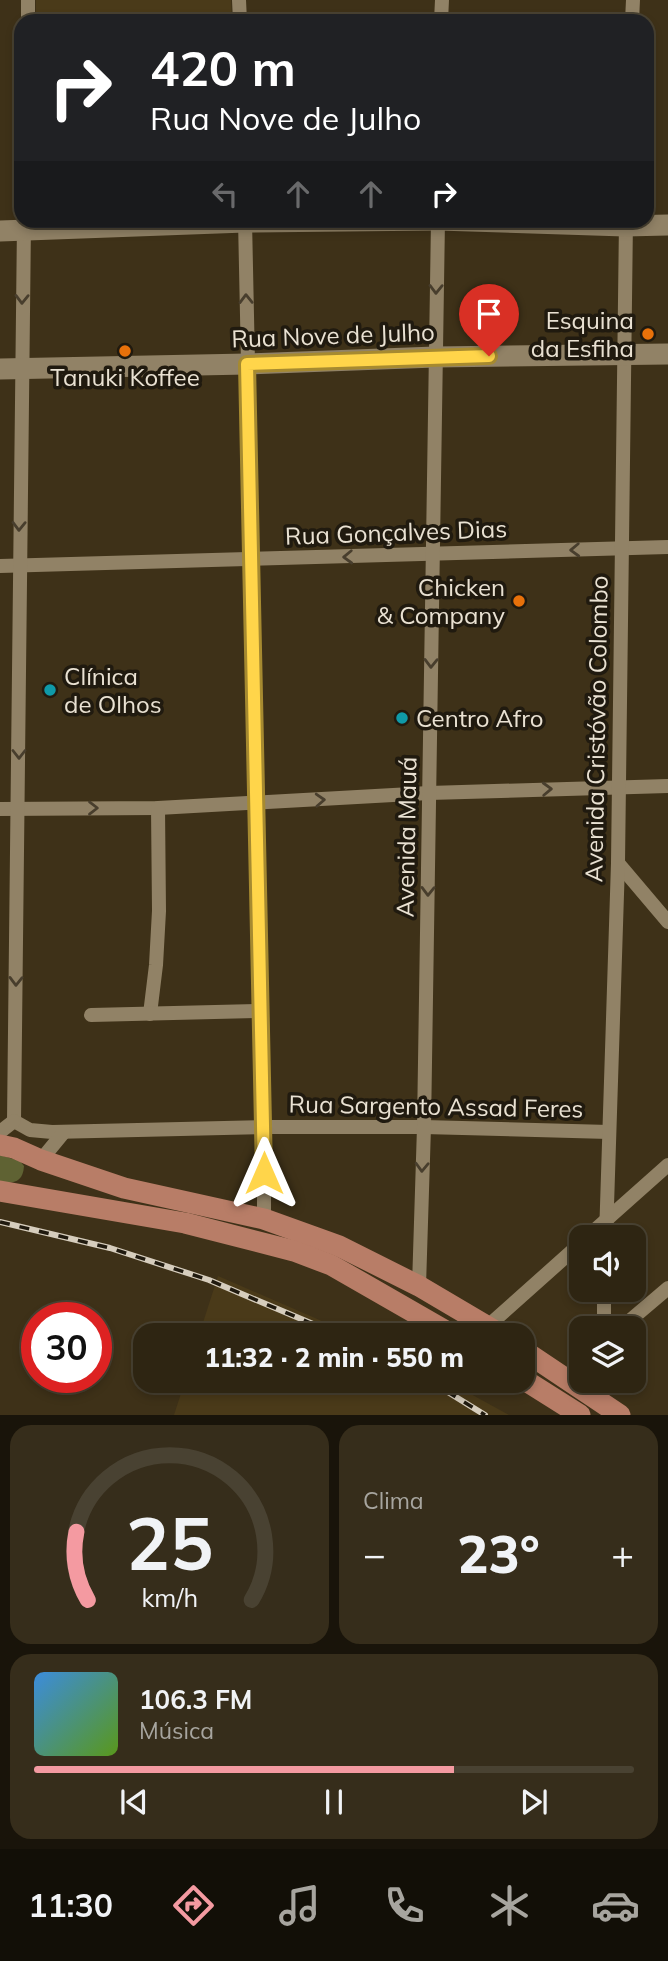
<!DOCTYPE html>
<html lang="pt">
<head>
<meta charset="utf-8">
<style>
	:root { --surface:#2e2512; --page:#362d1b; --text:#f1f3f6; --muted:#a7a59f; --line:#494232; --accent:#f49aa1 }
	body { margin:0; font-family:Mulish,sans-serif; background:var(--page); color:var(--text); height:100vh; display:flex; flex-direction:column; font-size:26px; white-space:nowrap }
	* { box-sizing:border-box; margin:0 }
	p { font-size:23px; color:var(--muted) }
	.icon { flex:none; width:38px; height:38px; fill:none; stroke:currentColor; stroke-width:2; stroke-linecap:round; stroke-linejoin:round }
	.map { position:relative; height:1415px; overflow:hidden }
	.panel { display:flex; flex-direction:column; gap:10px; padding:10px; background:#19140a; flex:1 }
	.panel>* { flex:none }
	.banner { position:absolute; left:14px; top:14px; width:640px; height:214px; border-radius:21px; box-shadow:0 4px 10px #0003,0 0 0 2px var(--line); background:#202124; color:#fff; overflow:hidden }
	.fabs { position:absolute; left:569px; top:1225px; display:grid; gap:14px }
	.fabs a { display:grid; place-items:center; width:77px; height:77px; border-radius:14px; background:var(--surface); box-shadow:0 4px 10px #0003,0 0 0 2px var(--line); font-size:35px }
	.speed { position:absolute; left:21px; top:1302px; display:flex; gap:14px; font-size:35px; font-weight:700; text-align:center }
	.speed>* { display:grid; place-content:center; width:91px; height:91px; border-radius:50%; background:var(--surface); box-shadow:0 4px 10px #0003,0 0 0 2px var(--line); line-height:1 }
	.speed .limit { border:10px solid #d22; background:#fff; color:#111 }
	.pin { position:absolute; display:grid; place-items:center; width:60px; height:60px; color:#fff; margin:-72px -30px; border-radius:50% 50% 50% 0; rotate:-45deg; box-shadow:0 0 7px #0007 }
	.pin .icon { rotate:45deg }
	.me { position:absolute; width:77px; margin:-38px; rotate:0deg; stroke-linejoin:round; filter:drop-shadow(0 0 5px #0008) }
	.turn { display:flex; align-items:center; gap:24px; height:147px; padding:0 21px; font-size:32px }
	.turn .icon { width:91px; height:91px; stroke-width:2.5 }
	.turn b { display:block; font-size:49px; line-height:60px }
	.lanes { display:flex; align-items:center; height:66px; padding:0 21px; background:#0003; justify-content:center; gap:35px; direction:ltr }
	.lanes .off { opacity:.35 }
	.big { font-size:52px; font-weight:800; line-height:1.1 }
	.panel .widget { flex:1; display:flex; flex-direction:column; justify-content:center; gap:10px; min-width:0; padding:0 24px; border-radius:21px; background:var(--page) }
	.panel .dial { align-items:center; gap:0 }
	.dial svg { height:182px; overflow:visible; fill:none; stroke:var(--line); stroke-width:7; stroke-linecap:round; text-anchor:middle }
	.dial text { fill:var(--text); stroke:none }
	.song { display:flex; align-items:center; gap:21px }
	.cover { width:84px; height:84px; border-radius:10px; background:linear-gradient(135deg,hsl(210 70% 55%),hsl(90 70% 35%)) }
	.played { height:7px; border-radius:4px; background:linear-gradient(90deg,var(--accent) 70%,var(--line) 70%) }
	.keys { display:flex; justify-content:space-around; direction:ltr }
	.heat { display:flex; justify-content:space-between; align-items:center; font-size:38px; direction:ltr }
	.panel .tiles { flex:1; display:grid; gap:10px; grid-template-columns:1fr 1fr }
	.widget:last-child { grid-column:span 2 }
	.trip { position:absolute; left:133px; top:1323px; width:402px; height:70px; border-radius:21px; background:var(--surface); box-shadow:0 4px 10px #0003,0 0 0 2px var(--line); font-weight:800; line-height:70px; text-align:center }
	.tabs { display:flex; height:112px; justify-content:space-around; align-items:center; background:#120f07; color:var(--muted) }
	.tabs .icon { width:49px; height:49px }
	.tabs .active { color:var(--accent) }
	.tabs b { font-size:32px; color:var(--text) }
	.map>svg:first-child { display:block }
</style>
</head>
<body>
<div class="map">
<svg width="668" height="1415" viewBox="0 0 668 1415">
	<rect width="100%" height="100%" fill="#3e3118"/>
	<g fill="#4a3a19">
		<polygon points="36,0 231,0 232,21 36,21"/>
		<polygon points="218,1276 354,1335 199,1335"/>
		<polygon points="185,1381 447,1381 509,1415 174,1415"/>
	</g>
	<path fill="#5f6233" d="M0 1155 20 1161 24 1166C23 1182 14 1184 0 1182Z"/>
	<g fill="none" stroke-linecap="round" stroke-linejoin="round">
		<g stroke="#918266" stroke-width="14">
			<polyline points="239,0 240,21"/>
			<polyline points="28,21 28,0"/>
			<polyline points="441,21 442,0"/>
			<polyline points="632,21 633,0"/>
			<polyline points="245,220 264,1127 264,1219"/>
			<polyline points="0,566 668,547"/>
			<polyline points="0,809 158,808 429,793 668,786"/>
			<polyline points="618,863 668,922"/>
			<polyline points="150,1014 156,965 159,911 158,808"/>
			<polyline points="91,1015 261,1011"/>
			<polyline points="14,1121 24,223"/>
			<polyline points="14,1121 30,1130 52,1132 264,1127 424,1127 609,1132"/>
			<polyline points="0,1132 14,1121"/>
			<polyline points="41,1160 64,1132"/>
			<polyline points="587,1237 668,1165"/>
			<polyline points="606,1237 618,863 626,220"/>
			<polyline points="419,1286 424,1127 438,220"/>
			<polyline points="488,1326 581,1243"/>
			<polyline points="604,1328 604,1290"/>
			<polyline points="621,1328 668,1288"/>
		</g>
		<g stroke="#918266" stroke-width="21">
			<polyline points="438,220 625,226 668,225"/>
			<polyline points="0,231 245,222 437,220"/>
			<polyline points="0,369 247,364 435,357 668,354"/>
		</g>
		<g stroke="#b87d67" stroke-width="21">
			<polyline points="0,1145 14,1148 41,1160 124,1188 264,1219 339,1246 419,1286 502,1335"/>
			<polyline points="0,1191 185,1223 294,1251 331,1265 453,1335"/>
			<polyline points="523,1350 620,1415"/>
			<polyline points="523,1379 580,1415"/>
		</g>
		<g stroke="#d6cdbd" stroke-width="6">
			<g id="rail">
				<polyline points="0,1222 110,1248 209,1280 339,1335"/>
				<polyline points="430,1381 485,1415"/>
			</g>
		</g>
		<use href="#rail" stroke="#201a0f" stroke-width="3.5" stroke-dasharray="10" stroke-linecap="butt"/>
	</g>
	<defs><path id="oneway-chevron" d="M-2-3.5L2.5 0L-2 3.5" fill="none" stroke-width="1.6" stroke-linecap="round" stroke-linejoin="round" transform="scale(1.75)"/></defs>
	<g stroke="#483e2d">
		<use href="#oneway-chevron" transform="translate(436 289) rotate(91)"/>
		<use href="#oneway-chevron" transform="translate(22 299) rotate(91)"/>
		<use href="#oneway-chevron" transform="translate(246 299) rotate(-91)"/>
		<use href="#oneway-chevron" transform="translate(19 526) rotate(91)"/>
		<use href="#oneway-chevron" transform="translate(575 550) rotate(178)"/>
		<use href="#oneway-chevron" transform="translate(348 557) rotate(178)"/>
		<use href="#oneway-chevron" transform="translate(431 663) rotate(91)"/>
		<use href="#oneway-chevron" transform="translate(19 754) rotate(90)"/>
		<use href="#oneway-chevron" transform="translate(547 789) rotate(-2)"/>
		<use href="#oneway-chevron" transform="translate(320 800) rotate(-3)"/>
		<use href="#oneway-chevron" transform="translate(93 808)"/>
		<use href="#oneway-chevron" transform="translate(428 891) rotate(91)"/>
		<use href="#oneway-chevron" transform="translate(16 981) rotate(91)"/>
		<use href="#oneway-chevron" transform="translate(422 1167) rotate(92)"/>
	</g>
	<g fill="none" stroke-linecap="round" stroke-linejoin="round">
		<g stroke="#a68a30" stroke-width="18">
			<polyline id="route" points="264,1173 247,364 489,356"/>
		</g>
		<use href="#route" stroke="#ffd54a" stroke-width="12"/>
	</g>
	<g fill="#e8710a" stroke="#201a0f" stroke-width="2.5">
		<circle cx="648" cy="334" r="7"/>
		<circle cx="125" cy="351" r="7"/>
		<circle cx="519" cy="601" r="7"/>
	</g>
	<g fill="#0f9aa8" stroke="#201a0f" stroke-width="2.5">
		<circle cx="50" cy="690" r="7"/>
		<circle cx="402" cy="718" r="7"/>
	</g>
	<g text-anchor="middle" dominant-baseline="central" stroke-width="7" stroke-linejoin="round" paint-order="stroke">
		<g font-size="24" fill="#e9e1d2" stroke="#201a0f" text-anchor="end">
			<text x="634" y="320">Esquina<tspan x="634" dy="28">da Esfiha</tspan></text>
			<text x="125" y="377" text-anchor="middle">Tanuki Koffee</text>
			<text x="505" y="587">Chicken<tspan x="505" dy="28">&amp; Company</tspan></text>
			<text x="64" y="676" text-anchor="start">Clínica<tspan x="64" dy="28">de Olhos</tspan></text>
			<text x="416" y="718" text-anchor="start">Centro Afro</text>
		</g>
		<g font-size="24" fill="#e9e1d2" stroke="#201a0f">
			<text transform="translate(333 335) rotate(-2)">Rua Nove de Julho</text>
			<text transform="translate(396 532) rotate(-2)">Rua Gonçalves Dias</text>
			<text transform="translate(596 729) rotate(-89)">Avenida Cristóvão Colombo</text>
			<text transform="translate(406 837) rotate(-89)">Avenida Mauá</text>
			<text transform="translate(436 1106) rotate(1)">Rua Sargento Assad Feres</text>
		</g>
	</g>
</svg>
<div class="fabs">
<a><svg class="icon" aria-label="sound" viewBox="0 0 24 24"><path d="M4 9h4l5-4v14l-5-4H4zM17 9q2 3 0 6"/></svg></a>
<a><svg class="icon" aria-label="layers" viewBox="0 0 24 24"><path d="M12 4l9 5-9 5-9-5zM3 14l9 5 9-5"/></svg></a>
</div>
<div class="speed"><div class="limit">30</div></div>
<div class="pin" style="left:489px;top:356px;background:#d93025"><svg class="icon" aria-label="arrive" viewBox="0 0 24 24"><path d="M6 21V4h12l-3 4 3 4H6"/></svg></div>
<svg class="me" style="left:264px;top:1173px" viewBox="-20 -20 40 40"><path d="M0-17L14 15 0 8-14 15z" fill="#ffd54a" stroke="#fff" stroke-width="4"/></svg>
<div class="trip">11:32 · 2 min · 550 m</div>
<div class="banner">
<div class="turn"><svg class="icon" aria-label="right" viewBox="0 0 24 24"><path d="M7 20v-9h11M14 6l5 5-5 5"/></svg><div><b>420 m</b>Rua Nove de Julho</div></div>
<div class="lanes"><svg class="icon off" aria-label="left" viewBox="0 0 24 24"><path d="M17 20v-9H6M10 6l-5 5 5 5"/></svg><svg class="icon off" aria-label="ahead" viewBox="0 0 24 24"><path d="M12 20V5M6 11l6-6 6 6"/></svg><svg class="icon off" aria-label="ahead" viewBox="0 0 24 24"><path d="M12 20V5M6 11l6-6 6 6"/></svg><svg class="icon" aria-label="right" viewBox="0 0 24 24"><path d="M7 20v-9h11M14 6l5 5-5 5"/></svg></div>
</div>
</div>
<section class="panel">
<div class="tiles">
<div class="widget dial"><svg viewBox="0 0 100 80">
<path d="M14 69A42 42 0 1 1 86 69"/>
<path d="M14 69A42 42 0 0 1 9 39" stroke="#f49aa1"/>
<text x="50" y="56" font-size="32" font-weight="700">25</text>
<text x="50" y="72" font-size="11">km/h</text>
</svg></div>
<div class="widget"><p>Clima</p>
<div class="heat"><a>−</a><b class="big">23°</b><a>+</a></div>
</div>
<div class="widget">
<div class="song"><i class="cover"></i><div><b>106.3 FM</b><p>Música</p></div></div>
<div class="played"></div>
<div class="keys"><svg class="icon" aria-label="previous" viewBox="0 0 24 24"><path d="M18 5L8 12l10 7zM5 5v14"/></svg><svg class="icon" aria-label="pause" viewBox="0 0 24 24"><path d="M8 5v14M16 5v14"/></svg><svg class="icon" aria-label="next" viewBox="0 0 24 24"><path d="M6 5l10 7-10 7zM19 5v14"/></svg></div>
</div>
</div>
</section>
<nav class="tabs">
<b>11:30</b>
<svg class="icon active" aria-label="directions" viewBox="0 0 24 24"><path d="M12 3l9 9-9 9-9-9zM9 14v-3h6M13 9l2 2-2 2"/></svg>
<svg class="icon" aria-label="music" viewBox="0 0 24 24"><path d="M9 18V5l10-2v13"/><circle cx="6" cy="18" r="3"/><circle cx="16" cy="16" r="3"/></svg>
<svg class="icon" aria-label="phone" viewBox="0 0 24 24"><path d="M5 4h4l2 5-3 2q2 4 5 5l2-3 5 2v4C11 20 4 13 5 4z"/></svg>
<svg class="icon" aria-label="climate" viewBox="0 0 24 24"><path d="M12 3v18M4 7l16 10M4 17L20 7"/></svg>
<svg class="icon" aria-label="car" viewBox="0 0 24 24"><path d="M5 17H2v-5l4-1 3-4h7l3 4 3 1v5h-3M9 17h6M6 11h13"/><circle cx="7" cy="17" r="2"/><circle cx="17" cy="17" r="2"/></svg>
</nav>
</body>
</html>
